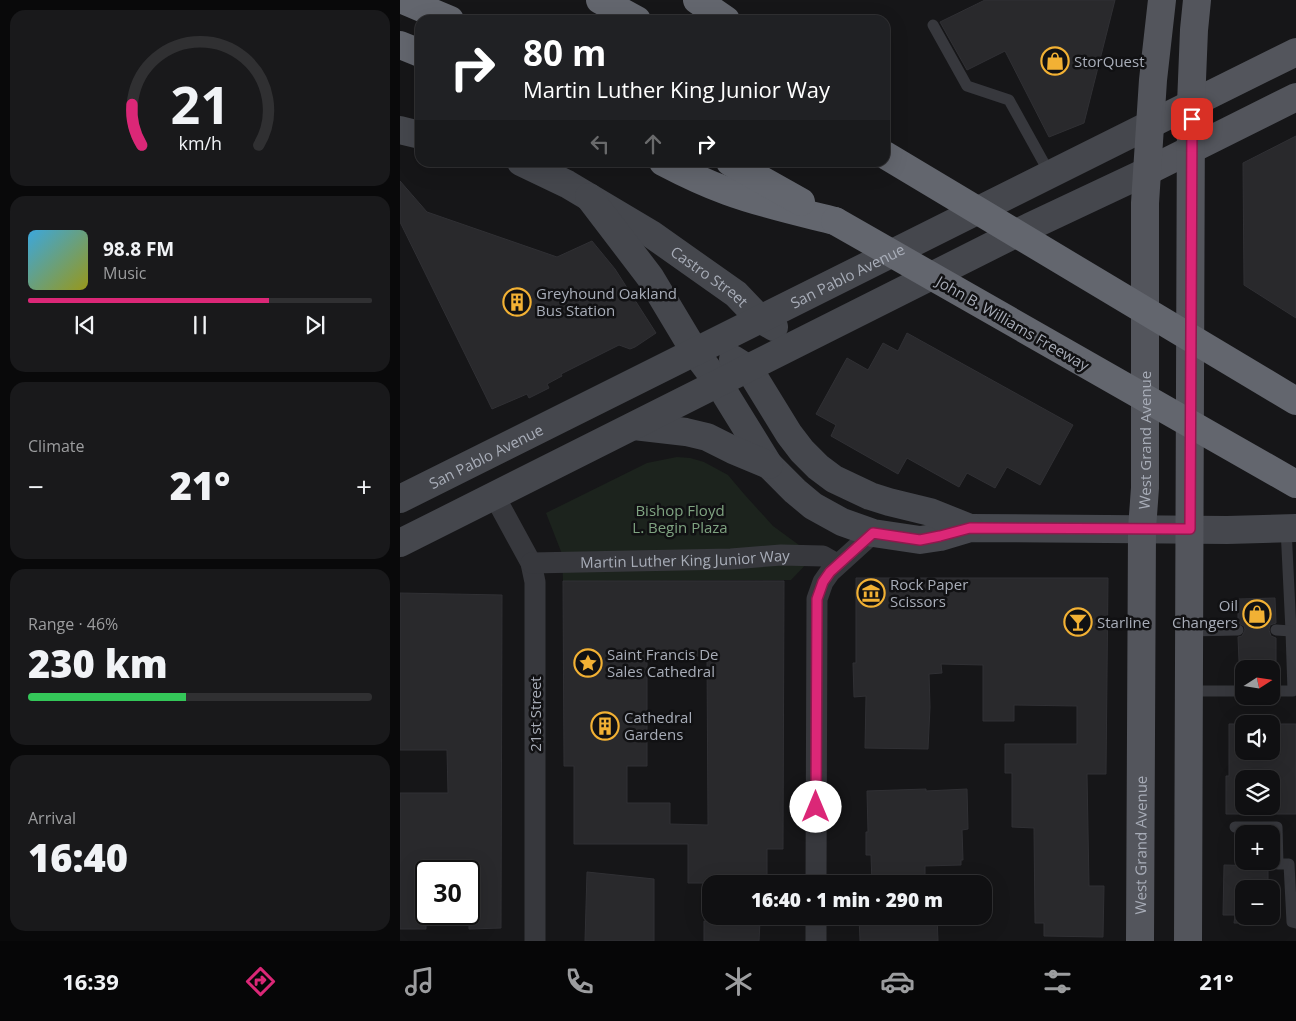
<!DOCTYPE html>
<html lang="en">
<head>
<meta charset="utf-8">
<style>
	:root { --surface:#101012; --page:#19191b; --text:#f1f3f6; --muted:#9c9d9f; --line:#303032; --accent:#db2777 }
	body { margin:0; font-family:"Open Sans",sans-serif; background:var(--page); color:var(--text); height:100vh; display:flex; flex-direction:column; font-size:19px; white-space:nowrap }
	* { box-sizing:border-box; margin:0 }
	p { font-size:16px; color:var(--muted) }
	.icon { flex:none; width:28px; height:28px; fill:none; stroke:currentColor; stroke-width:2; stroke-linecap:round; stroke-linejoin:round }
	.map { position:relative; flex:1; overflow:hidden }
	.details { display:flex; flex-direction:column; gap:10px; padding:10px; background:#09090a; width:400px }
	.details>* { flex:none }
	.guide { position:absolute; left:15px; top:15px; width:475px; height:152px; border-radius:15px; box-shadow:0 5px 20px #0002,0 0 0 1px var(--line); background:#202124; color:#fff; overflow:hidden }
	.needle { width:32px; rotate:78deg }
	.controls { position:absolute; left:835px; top:660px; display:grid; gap:10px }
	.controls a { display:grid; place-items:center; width:45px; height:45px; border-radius:10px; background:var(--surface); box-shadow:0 5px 20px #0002,0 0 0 1px var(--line); font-size:25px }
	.speed { position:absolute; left:15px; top:860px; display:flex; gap:10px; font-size:25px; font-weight:700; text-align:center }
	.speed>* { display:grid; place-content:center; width:65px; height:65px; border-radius:50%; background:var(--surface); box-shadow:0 5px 20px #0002,0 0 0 1px var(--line); line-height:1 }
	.speed .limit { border:2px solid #111; border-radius:8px; background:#fff; color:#111 }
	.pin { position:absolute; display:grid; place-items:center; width:42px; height:42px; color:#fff; margin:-21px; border-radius:10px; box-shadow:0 2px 8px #0006 }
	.me { position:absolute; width:55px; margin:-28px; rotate:0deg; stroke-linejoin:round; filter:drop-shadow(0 0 4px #0008) }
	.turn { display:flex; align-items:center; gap:18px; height:105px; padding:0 25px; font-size:22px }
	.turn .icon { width:65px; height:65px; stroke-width:2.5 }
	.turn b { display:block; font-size:35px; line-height:42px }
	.lanes { display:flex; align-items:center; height:48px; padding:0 25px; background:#0003; justify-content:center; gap:25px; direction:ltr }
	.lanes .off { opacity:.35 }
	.big { font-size:38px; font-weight:800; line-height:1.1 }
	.details .card { flex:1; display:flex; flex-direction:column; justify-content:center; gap:8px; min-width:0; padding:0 18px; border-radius:15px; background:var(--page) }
	.details .dial { align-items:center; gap:0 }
	.dial svg { height:130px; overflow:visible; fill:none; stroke:var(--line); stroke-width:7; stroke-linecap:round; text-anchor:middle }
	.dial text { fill:var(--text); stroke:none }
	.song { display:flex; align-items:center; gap:15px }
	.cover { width:60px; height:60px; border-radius:8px; background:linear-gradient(135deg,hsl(200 70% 55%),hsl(60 70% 35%)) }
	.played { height:5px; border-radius:2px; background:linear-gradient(90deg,var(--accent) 70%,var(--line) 70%) }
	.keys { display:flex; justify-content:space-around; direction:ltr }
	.heat { display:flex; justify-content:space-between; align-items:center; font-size:28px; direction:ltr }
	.charge { height:8px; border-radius:4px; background:linear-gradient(90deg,#34c759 46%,var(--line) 0) }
	.trip { position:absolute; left:302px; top:875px; width:290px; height:50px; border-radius:15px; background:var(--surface); box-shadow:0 5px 20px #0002,0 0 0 1px var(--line); font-weight:800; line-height:50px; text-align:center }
	.menu { display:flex; height:80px; justify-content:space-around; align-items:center; background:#060607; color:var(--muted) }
	.menu .icon { width:35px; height:35px }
	.menu .current { color:var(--accent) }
	.menu b { font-size:22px; color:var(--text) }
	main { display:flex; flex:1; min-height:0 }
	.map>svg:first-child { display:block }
</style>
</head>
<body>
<main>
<section class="details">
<div class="card dial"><svg viewBox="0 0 100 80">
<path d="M14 69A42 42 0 1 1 86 69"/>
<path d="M14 69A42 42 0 0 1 8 44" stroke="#db2777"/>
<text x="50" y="56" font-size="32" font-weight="700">21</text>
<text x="50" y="72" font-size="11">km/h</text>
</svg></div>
<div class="card">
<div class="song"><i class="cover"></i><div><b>98.8 FM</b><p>Music</p></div></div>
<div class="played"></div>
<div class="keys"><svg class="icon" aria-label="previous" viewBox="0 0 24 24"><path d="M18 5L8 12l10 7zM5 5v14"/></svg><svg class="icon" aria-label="pause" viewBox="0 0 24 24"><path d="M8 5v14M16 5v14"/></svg><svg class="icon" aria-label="next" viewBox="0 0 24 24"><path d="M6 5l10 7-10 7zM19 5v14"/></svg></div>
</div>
<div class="card"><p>Climate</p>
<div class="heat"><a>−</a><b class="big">21°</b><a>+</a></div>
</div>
<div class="card"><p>Range · 46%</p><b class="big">230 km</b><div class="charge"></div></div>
<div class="card"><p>Arrival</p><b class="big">16:40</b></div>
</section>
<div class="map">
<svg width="896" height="941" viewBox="0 0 896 941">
	<rect width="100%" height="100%" fill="#161618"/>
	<polygon fill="#1c231d" points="277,457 290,458 304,462 328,475 344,494 373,526 414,556 391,580 163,581 162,554 146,513 247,463"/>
	<g fill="#29292c" stroke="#303034" fill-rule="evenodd">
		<polygon points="585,0 715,0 684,123 649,137 605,51 567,70 540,22"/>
		<polygon points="896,136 896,318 844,285 843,163"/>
		<polygon points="0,181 27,212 157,257 192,241 215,269 256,333 235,347 230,349 219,345 161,374 162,376 147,384 149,388 129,398 127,394 92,409 0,222"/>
		<polygon points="507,333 673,425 640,485 607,467 595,488 567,473 559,487 507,458 498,474 431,436 436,425 416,414 447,358 468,370 483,343 498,351"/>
		<polygon points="456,578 708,578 706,774 687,774 689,886 704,886 703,937 644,936 644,923 635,923 634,828 612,827 612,773 605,773 605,744 677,744 677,706 614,705 614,721 583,721 583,665 541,664 542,673 529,674 530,707 528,749 465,748 466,696 454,697 453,663 456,663"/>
		<path d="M163 581H384L383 849H367V883H288V844H174V766H164ZM247 656H307L308 825 270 824V803H227V766H247Z"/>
		<polygon points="0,593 102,595 101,928 69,929 69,871 26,871 26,929 0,929 0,793 48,793 47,750 0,750"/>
		<polygon points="875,598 876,623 870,625 869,630 871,636 876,638 876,661 839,661 838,637 842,636 845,630 844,626 838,623 838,599"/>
		<path d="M829 724H896V814H826V776H829ZM844 724H871V751H844ZM844 779H871V806H844Z"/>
		<polygon points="526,789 526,791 567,789 568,829 562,830 563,860 561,860 561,865 525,866 525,884 472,884 471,855 466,855 466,832 468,832 467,791"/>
		<polygon points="824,865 868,866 868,889 844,889 844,916 868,916 868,923 834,923 835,915 823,915"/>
		<polygon points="187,872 254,879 254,941 185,941"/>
		<polygon points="459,916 537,916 538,941 460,941"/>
		<polygon points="304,921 360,921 359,941 304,941"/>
	</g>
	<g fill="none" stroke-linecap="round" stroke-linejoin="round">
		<g stroke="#37383d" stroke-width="11">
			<polyline points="533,25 567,86 609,100 650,174"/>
			<polyline points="886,528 891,631"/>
			<polyline points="789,631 838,630"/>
			<polyline points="789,691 844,691"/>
			<polyline points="871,691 893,691 891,631 876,630"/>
			<polyline points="835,827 877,827 878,864 889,864 892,922 896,923"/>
		</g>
		<g stroke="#37383d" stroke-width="21">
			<polyline points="95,497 131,563 135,582 135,941"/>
			<path id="s1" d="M131 563 331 559 381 555 423 556 437 564"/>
			<polyline points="416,884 417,599 423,582 430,572 473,533"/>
			<polyline points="416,916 416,941"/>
		</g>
		<g stroke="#45474d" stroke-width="28">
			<polyline points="0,130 20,135"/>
			<path id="s2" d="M121 162 167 184 251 234 336 294 360 319 374 327"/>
			<polyline points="189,197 250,277 295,352 319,384 369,465 395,491 413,506 442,522 473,533 520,540 540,537 570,528 827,530 896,528"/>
			<polyline points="333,359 349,369 389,434 402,451 418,467 434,479 470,496 489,502 530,512 570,528"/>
			<polyline points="234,426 286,432 307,437 333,450 369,465"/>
			<path id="s3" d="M0 499 751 124"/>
			<polyline points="0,543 629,227 748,171"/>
		</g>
		<g stroke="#53555c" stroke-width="28">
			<polyline points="751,124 896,52"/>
			<polyline points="748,171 896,97"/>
			<path id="s4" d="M740 941 742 529 745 488V203L753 80 762 0"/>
			<polyline points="788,941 791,104 794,30 797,0"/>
		</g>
		<g stroke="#63666e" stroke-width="28">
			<polyline points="3,0 50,20"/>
			<polyline points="200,0 237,20"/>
			<polyline points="297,0 326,20"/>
			<polyline points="0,45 20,53"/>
			<path d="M263 162C284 173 305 183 327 191 362 204 399 212 435 221"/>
			<polyline points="330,162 401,202"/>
		</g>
		<g stroke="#63666e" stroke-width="28">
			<polyline points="485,155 896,401"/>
			<polyline points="435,221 896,484"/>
		</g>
	</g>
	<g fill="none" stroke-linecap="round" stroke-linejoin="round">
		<g stroke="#8e194d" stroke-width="12">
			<polyline id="route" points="416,807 417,599 423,582 430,572 473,533 520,540 540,536 570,528 790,529 792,119"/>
		</g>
		<use href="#route" stroke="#db2777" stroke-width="9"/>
	</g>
	<defs>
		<g id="shop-ring" transform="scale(1.4375)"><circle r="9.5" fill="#111113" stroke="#f2b134" stroke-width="1.5"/><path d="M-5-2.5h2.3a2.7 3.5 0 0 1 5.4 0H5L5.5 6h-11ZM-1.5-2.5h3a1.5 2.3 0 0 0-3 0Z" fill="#f2b134"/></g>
		<g id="building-ring" transform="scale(1.4375)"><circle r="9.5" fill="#111113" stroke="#f2b134" stroke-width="1.5"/><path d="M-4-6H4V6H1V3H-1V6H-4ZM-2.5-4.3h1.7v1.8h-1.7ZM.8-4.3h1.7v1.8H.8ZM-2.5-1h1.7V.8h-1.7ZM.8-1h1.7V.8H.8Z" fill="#f2b134"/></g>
		<g id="museum-ring" transform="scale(1.4375)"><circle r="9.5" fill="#111113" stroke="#f2b134" stroke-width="1.5"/><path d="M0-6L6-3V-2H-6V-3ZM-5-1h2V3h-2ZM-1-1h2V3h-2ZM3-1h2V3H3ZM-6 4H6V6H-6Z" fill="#f2b134"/></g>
		<g id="bar-ring" transform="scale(1.4375)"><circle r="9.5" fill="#111113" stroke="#f2b134" stroke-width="1.5"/><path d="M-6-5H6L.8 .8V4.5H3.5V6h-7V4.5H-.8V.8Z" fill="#f2b134"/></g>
		<g id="sight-ring" transform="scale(1.4375)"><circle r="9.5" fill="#111113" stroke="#f2b134" stroke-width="1.5"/><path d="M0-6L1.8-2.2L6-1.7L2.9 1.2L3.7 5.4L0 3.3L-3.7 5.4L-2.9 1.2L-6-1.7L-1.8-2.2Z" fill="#f2b134"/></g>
	</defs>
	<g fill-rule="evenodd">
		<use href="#shop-ring" x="655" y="61"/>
		<use href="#building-ring" x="117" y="302"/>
		<use href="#museum-ring" x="471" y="593"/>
		<use href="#shop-ring" x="857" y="614"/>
		<use href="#bar-ring" x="678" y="622"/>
		<use href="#sight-ring" x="188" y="663"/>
		<use href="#building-ring" x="205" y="726"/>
	</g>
	<g text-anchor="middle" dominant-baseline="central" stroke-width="5" stroke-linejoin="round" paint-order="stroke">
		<g font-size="15" fill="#a8adb8" stroke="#111113" text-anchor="start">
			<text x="674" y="61">StorQuest</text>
			<text x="136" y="293">Greyhound Oakland<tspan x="136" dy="17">Bus Station</tspan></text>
			<text x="490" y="584">Rock Paper<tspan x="490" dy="17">Scissors</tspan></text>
			<text x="838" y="605" text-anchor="end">Oil<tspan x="838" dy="17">Changers</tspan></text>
			<text x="697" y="622">Starline</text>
			<text x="207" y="654">Saint Francis De<tspan x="207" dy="17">Sales Cathedral</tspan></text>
			<text x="224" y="717">Cathedral<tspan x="224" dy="17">Gardens</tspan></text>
		</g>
		<g font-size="15" fill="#a8adb8" stroke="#111113">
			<text stroke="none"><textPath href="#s3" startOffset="500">San Pablo Avenue</textPath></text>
			<text stroke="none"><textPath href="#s2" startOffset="221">Castro Street</textPath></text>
			<text transform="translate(613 323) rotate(30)">John B. Williams Freeway</text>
			<text stroke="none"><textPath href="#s4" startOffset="501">West Grand Avenue</textPath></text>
			<text stroke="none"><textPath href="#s3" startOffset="96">San Pablo Avenue</textPath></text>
			<text stroke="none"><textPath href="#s1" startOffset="154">Martin Luther King Junior Way</textPath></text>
			<text transform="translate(135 714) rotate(-90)">21st Street</text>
			<text stroke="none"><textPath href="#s4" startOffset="96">West Grand Avenue</textPath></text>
		</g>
		<g font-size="15" fill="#7fa381" stroke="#111113">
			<text x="280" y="510">Bishop Floyd<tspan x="280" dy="17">L. Begin Plaza</tspan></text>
		</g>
	</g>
</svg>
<div class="controls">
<a><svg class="needle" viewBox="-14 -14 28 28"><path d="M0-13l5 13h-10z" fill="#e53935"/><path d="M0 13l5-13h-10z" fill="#9c9d9f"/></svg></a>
<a><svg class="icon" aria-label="sound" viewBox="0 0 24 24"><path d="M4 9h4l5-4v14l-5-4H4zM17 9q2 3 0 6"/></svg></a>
<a><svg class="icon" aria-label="layers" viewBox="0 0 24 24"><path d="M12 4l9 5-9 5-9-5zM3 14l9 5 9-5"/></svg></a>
<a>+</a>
<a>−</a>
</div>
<div class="speed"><div class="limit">30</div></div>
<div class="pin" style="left:792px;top:119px;background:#d93025"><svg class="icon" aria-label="arrive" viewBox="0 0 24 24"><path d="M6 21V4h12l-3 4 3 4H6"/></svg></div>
<svg class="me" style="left:416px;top:807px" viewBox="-20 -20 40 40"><circle r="19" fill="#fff"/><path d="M0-13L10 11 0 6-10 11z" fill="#db2777"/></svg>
<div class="trip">16:40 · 1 min · 290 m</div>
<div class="guide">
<div class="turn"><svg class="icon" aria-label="right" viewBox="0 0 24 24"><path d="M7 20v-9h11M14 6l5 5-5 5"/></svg><div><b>80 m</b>Martin Luther King Junior Way</div></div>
<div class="lanes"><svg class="icon off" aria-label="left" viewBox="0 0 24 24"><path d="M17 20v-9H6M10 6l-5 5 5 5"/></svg><svg class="icon off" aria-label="ahead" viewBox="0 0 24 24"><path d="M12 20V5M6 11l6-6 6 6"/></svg><svg class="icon" aria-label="right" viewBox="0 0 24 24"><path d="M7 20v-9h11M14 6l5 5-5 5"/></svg></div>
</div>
</div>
</main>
<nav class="menu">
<b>16:39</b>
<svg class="icon current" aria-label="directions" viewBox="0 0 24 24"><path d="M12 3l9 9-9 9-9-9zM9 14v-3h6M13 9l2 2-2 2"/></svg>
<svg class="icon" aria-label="music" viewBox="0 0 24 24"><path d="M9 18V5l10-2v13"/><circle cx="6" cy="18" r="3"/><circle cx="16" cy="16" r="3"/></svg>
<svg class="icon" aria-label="phone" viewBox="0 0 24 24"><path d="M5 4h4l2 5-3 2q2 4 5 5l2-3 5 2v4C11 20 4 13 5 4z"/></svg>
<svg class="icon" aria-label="climate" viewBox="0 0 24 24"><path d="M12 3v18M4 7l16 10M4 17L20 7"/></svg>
<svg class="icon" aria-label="car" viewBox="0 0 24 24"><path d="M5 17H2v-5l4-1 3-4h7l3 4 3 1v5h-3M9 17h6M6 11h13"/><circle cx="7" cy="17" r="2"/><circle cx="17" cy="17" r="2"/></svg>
<svg class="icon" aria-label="filters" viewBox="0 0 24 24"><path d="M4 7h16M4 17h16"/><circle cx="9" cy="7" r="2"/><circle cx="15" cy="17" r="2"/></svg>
<b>21°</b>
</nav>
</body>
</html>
